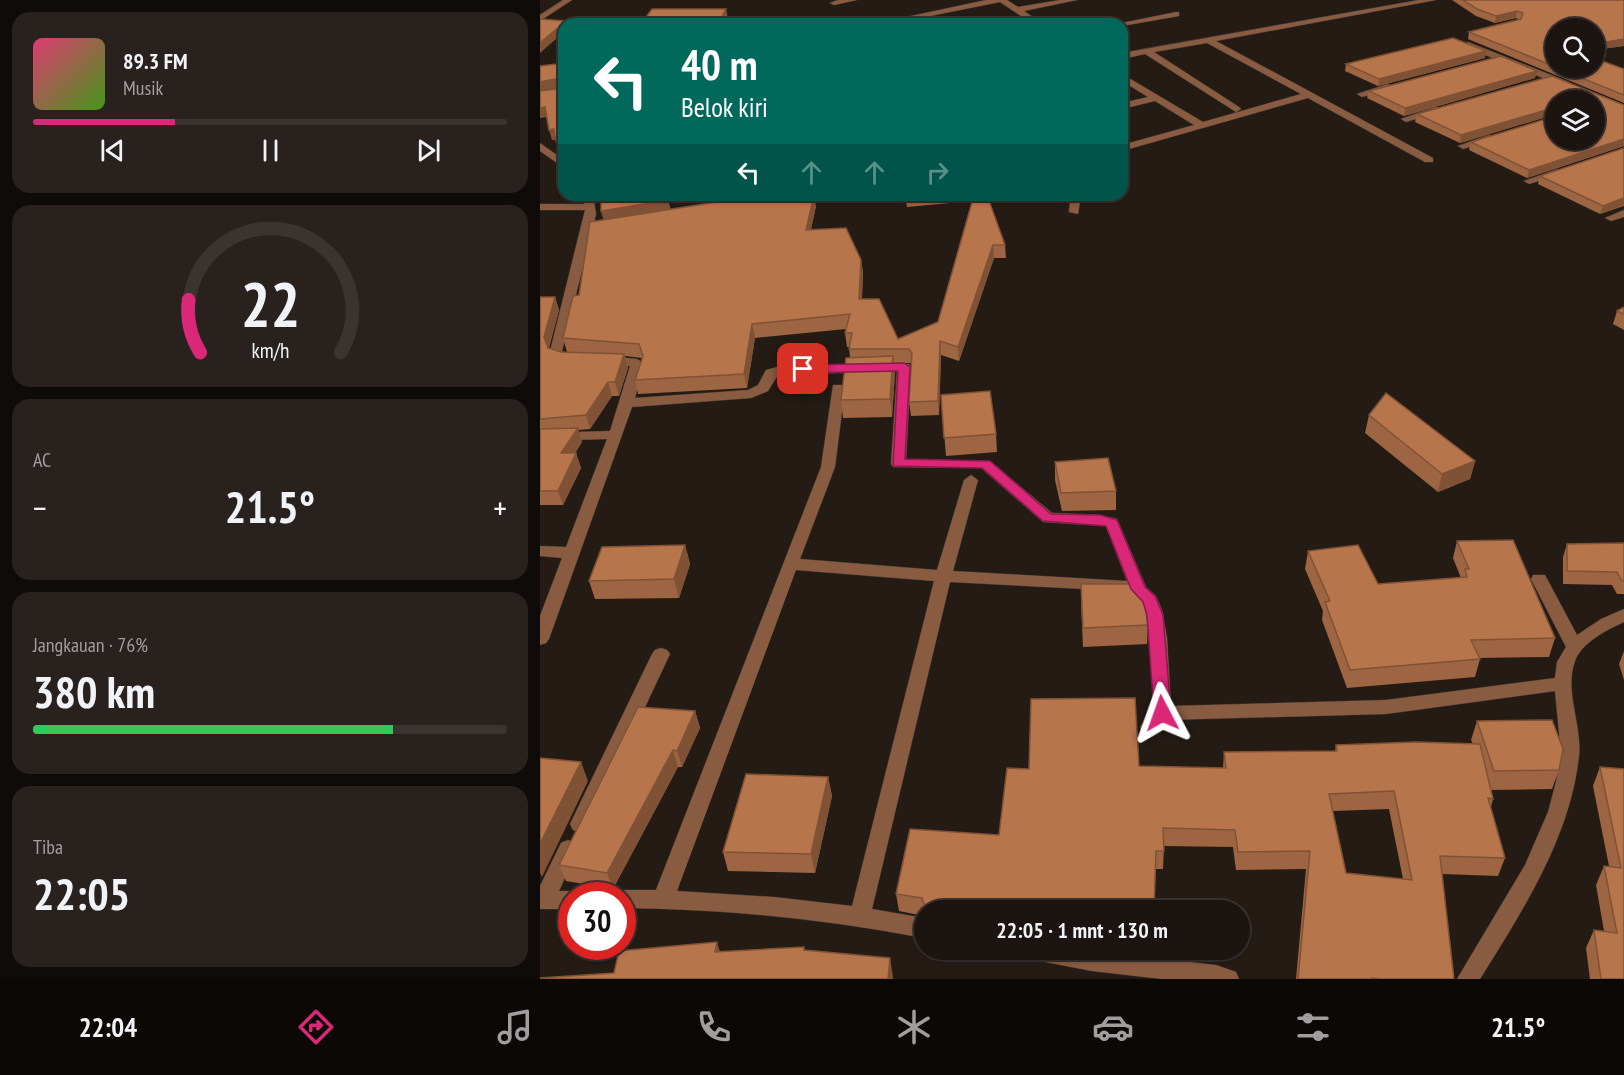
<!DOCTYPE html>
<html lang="id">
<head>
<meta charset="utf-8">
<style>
	:root { --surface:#1c1410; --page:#29211e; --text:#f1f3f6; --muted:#a09e9f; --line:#3a3330; --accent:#db2777 }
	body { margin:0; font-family:"PT Sans Narrow",sans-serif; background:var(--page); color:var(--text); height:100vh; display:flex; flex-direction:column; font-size:22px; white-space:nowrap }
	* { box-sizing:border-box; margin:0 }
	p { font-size:20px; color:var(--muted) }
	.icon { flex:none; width:33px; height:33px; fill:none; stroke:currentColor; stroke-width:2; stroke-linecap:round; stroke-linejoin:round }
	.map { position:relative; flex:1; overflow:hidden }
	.drawer { display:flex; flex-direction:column; gap:12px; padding:12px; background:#0f0b09; width:540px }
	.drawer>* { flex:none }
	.hud { position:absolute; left:18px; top:18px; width:570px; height:183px; border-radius:18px; box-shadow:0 2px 4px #0004,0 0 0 2px var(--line); background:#00695c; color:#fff; overflow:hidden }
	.fabs { position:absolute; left:1005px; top:18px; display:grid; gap:12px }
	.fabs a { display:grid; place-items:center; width:60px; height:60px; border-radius:50%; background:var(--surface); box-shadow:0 2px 4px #0004,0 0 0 2px var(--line); font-size:30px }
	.speed { position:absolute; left:18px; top:882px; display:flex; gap:12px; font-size:30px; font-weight:700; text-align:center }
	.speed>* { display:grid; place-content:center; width:78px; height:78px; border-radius:50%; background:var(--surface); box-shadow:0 2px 4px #0004,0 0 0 2px var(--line); line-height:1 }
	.speed .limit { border:9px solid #d22; background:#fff; color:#111 }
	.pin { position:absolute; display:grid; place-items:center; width:51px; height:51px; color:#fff; margin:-26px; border-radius:12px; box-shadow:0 3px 9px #0006 }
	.me { position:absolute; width:66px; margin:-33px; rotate:356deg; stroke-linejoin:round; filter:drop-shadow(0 0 4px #0008) }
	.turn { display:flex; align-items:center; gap:21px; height:126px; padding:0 24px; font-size:27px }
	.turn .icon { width:78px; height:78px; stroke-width:2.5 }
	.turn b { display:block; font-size:42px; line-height:51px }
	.lanes { display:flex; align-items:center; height:57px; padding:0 24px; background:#0003; justify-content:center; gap:30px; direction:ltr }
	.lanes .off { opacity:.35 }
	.big { font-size:45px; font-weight:700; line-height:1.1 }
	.drawer .widget { flex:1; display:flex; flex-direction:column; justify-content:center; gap:9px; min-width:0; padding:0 21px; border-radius:18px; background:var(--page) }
	.drawer .dial { align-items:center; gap:0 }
	.dial svg { height:156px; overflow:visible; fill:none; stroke:var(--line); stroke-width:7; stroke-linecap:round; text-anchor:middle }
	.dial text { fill:var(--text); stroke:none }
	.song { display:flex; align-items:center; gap:18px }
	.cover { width:72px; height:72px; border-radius:9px; background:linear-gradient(135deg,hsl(340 70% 55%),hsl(100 70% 35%)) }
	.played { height:6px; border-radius:3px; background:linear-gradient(90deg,var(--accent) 30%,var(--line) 30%) }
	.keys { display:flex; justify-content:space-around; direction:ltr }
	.heat { display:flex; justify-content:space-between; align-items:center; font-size:33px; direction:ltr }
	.charge { height:9px; border-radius:4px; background:linear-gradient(90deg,#34c759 76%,var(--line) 0) }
	.trip { position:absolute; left:374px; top:900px; width:336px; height:60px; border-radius:30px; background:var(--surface); box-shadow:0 2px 4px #0004,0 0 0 2px var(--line); font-weight:700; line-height:60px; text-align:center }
	.tabs { display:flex; height:96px; justify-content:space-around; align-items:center; background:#0b0806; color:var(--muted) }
	.tabs .icon { width:42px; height:42px }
	.tabs .on { color:var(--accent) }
	.tabs b { font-size:27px; color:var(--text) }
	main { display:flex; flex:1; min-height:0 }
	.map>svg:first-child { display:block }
</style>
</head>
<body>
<main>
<section class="drawer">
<div class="widget">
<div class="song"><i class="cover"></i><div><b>89.3 FM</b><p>Musik</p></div></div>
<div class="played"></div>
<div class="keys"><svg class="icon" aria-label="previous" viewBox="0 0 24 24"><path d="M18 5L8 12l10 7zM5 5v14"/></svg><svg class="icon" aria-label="pause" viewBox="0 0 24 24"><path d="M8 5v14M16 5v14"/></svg><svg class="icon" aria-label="next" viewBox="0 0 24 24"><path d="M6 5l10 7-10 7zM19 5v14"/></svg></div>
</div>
<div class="widget dial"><svg viewBox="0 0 100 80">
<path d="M14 69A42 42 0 1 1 86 69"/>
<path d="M14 69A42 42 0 0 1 8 42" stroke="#db2777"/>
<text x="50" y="56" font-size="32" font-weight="700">22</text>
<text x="50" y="72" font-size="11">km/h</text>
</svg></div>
<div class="widget"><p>AC</p>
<div class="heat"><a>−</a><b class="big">21.5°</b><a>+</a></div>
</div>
<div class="widget"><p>Jangkauan · 76%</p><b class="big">380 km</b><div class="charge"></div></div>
<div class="widget"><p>Tiba</p><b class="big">22:05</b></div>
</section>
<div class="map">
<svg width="1084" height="979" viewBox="0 0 1084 979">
	<rect width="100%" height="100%" fill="#251b15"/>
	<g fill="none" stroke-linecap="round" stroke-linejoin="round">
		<g stroke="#423933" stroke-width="1">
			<g id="minor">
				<polygon points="23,0 32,0 0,21 0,15"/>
				<polygon points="298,0 317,0 294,5 290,3"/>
				<polygon points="446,0 467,0 478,7 520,0 537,0 484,11 503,24 493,24 460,2 350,24 334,24"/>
				<polygon points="879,0 896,0 676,41 893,158 893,162 885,162 768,98 582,151 582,145 654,125 615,101 582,109 582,103 608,97 582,81 582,74 663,122 761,94 667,43 614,52 699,107 701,109 696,112 605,54 582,59 582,53"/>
				<polygon points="636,12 639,12 639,16 582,26 582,24 577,24"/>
				<polygon points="928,42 1029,82 1031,84 1023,86 925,47 924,45"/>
				<polygon points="848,84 853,87 851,89 822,97 817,94"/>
				<polygon points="896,107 899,108 899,112 866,122 861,119"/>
				<polygon points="949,135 954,138 952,140 923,149 918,146"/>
				<polygon points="0,143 24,160 24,168 0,151"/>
				<polygon points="1018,169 1023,172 1022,174 989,184 984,181"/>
				<polygon points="43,195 53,195 56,214 22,351 38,359 36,362 13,359 10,351 45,210 0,210 0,204 44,204"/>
				<path d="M255 195H288C281 201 258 204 251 198Z"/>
				<polygon points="531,195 541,195 538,214 529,212"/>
				<polygon points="1084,210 1084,217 1071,221 1065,218"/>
				<path d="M67 356 97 359 104 363 95 398 208 390 218 385 226 370 237 367 369 364 371 367 366 460 450 461 512 513 560 515 577 519 606 587 616 596 622 610 627 638 631 706 846 700 1015 678 1017 662 1026 647 991 579 993 575H1005L1037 635 1061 619 1084 609V622C1067 630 1042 642 1035 661 1024 691 1042 724 1039 756 1030 838 983 910 940 979H917L985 865 1008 812 1016 782 1021 753 1015 691 846 714 625 720C616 727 616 736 602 732L600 727 613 709 610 638 602 601 582 591 410 582 332 909 384 918V938C284 919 184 909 82 908V896H73L75 892 82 890H116L281 467 293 385H303L305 388 295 467 260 559 397 570 424 480 431 475 438 480 413 571 587 581 566 526 503 522 441 468 353 467 351 464 357 371 238 375 228 391 211 398 92 407 9 639 6 643 0 645V616L22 558 0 556V546L26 547 67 439 0 441V433L70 431 90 366 62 363 60 360 62 357ZM256 570 394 581 312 906 234 897 137 891Z"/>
				<polygon points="121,648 127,650 130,654 50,824 47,830 40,832 33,830 30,824 112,654 115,650"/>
				<polygon points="28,840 35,843 38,849 19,891 32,891 40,896 32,896 32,909 0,909 0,886 21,843"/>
				<polygon points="484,950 544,950 676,965 696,972 699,979 622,979 552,971 495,960 487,957"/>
			</g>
		</g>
		<use href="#minor" fill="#895c41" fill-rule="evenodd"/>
	</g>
	<g fill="#9d6541" fill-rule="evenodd">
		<polygon points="912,0 1084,0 1084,46 1054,50 1054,28 1016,68 1084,69 1084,103 928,39 929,32 980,20 976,18 955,23 936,16"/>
		<polygon points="945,58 838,86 805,71 806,64"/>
		<polygon points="1012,76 1084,105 1084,146 987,178 929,150 931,142 1016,116 1016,140 1054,140 1054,100 1016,100 1016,114 920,143 875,122 877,114"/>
		<polygon points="995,78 864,116 827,98 829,91"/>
		<polygon points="1084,148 1084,206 1060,214 998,184 1000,176"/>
		<polygon points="61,195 96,195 97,200 128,200 130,209 276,206 271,229 321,260 323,273 322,299 358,339 398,322 432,201 367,207 365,195 447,195 465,245 466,258 454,258 419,361 401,355 399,415 371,416 369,402 371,363 353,363 355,373 352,417 303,418 301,400 310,357 309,347 307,347 305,333 306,329 215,338 207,388 98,394 95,380 102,358 85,356 88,368 79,396 72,396 50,429 38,430 42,442 35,453 36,453 41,468 23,505 0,505 0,297 15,297 19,310 9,348 21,352 27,352 23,338 39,295 64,220 61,211"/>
		<polygon points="1084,307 1084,330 1073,324 1077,311"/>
		<polygon points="401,395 456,434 457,452 406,456"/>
		<polygon points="829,415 935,461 930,479 898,492 825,433"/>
		<polygon points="515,462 576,491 576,510 522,511 515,480"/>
		<polygon points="917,541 1015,638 1009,657 939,658 940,659 935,677 807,688 782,620 783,611 765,569 768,551 838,584 921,578 913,558"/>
		<polygon points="1084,543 1084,594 1077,594 1072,585 1023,584 1023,557 1027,544"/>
		<polygon points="145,545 150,564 139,598 55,599 49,581"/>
		<polygon points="541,584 608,625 607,644 543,647 541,603"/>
		<polygon points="1084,651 1084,680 1079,664"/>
		<polygon points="155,711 160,728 142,767 138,767 73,889 26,881 19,865"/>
		<path d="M937 721 1019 770 1012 789 951 790 953 799 951 807 965 858 958 876 902 874 914 979H756L766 869 696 870 693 847 624 846 623 869H615L614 910H384V916L359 911 356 894 459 835 489 769 599 766 683 768 684 752 795 751 796 745 933 744 931 740ZM849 809 863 879 806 873 793 811Z"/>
		<polygon points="1060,767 1084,769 1084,979 1050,979 1046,948 1054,930 1064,931 1056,885 1064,866 1069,866 1053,786"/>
		<polygon points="288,777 292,796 275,873 188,871 183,852"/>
		<polygon points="559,950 612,950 612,955"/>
	</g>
	<g fill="#805235">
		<polygon points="186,9 188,18 185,24 178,24"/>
		<polygon points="977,11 976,18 955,23 956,16"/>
		<polygon points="26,21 27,24 24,24 24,32 0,53 0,43"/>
		<polygon points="1084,39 1084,46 1054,50 1054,44"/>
		<polygon points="946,51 945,58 838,86 839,79"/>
		<polygon points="997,71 995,78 864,116 865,108"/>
		<polygon points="21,78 24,88 0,93 0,82"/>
		<polygon points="5,107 8,117 0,118 0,108"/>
		<polygon points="1016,107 1016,114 920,143 921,135"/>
		<polygon points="14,129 24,136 24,147 17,147 15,140 12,140 9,130"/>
		<polygon points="1084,139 1084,146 987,178 989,170"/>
		<polygon points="95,195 96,195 97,205 128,200 131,210 64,222 61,211"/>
		<polygon points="274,195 276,206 268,243 266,230"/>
		<polygon points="1084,198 1084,205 1060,214 1063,206"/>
		<polygon points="453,245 454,258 419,361 418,347"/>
		<polygon points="321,260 323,273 321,312 319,299"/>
		<polygon points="15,297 19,310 8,350 4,337"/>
		<polygon points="212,324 215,338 207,388 204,374"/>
		<polygon points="400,341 401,355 399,415 398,401"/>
		<polygon points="84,354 88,368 79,396 75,382"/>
		<polygon points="353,356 355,373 352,417 350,399"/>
		<polygon points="68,382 72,396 50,429 46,415"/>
		<polygon points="38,428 42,442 26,468 21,453"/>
		<polygon points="36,453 41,468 23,505 18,491"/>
		<polygon points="935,461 930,479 898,492 902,474"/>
		<polygon points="145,545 150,564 139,598 134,579"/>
		<polygon points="155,711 160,728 142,767 137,751"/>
		<polygon points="133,750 138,767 73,889 67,873"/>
		<polygon points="41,762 48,781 2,877 0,873 0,844"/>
		<polygon points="288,777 292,796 275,873 271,854"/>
		<polygon points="177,942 183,961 175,952"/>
		<polygon points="350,958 353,977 353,979 348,979"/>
	</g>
	<g fill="#b7754c" stroke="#805235" stroke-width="1.5" fill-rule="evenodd">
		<polygon points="923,0 1084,0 1084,39 1054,44 1054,28 1016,28 1016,67 929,32 981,19 983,13 977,11 956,16 937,9"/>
		<polygon points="112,9 186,9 178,24 101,24"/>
		<polygon points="0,19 26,21 0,43"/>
		<polygon points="913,38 946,51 839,79 806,64"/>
		<polygon points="961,56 997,71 865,108 829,91"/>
		<polygon points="1054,58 1084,69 1084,95 1017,68 1054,68"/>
		<polygon points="24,63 24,136 15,137 14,129 9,130 5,107 0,108 0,91 23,88 21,78 0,82 0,66"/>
		<polygon points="1012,76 1084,105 1084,139 989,170 931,142 1016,116 1016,140 1054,140 1054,100 1016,100 1016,107 921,135 877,114"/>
		<polygon points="1084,148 1084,198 1063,206 1000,176"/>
		<polygon points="61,195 95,195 95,200 128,200 61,211"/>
		<polygon points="250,195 274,195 266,230 306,228 321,260 319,299 339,299 358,339 398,322 434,195 447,195 465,245 453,245 418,347 400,341 398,401 369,402 372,353 369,349 309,349 312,333 305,333 310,314 212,324 204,374 95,380 103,356 99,344 23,338 33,296 39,295 50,222 202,198"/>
		<polygon points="0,297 15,297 4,337 8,348 21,352 84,354 75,382 68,382 46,415 0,419"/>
		<polygon points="1084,307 1084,314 1077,311"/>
		<polygon points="353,356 350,399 301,400 306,358"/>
		<polygon points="450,391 456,434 404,438 401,395"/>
		<polygon points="846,393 935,461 902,474 829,415"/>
		<polygon points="38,428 21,453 36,453 18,491 0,491 0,429"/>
		<polygon points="568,458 576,491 521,493 515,462"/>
		<polygon points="973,540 1015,638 931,640 940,659 810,670 785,602 790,601 768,551 818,545 838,584 927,577 925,569 929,569 917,541"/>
		<polygon points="1084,543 1084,581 1082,581 1077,572 1027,571 1027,544"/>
		<polygon points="145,545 134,579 49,581 62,547"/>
		<polygon points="541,584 601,584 608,625 543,628"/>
		<path d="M595 698 599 766 686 768 684 752 797 751 796 745 876 742 940 744 953 799 948 798 965 858 900 856 914 979H842L831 978V979H758L770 851 698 852 695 830 623 828 624 851H616L614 910H551L552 904 451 903V907L384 904 382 898 356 894 370 829 459 835 467 768 489 769 491 699ZM854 791 872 880 806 873 789 794Z"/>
		<polygon points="98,707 155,711 137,751 133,750 67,873 19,865"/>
		<polygon points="1012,720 1023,749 1019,770 954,771 937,721"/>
		<polygon points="0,758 41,762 0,844"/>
		<polygon points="1060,767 1084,769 1084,979 1061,979 1054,930 1077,933 1064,866 1081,868"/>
		<polygon points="206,774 288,777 271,854 183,852"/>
		<polygon points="177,942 175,952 264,947 264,950 350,958 348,979 0,979 0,978 74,973 79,951"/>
	</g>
	<polygon fill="#db2777" stroke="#8e194d" stroke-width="1.5" points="364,363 370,367 365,459 450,461 511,514 560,515 577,520 605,587 615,596 623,615 631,713 628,718 616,718 614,713 607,615 603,602 591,589 566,526 503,521 442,468 353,466 358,371 263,373 257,369 263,365"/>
</svg>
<div class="fabs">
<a><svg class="icon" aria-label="search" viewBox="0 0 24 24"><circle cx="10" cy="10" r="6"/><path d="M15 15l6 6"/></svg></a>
<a><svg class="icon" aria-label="layers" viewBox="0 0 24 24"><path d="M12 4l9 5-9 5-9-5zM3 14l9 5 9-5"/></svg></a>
</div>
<div class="speed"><div class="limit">30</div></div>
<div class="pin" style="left:263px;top:369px;background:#d93025"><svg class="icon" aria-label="arrive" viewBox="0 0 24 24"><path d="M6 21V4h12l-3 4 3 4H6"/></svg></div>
<svg class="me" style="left:622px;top:713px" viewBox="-20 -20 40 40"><path d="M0-17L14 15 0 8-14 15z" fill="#db2777" stroke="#fff" stroke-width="4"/></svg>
<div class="trip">22:05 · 1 mnt · 130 m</div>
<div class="hud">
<div class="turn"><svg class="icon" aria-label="left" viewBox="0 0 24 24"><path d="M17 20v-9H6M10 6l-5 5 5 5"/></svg><div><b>40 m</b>Belok kiri</div></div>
<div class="lanes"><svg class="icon" aria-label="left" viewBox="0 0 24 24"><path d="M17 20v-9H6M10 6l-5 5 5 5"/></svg><svg class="icon off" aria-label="ahead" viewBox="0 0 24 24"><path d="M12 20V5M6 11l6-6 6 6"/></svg><svg class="icon off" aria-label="ahead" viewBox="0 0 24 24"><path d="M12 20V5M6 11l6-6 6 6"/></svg><svg class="icon off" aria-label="right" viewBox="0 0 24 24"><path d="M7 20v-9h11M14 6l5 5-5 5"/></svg></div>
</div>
</div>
</main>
<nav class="tabs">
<b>22:04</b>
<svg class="icon on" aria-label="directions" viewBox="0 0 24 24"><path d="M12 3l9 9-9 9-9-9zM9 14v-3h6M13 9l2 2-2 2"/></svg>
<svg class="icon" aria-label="music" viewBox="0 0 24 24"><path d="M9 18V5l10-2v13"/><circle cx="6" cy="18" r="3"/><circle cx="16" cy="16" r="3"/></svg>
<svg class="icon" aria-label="phone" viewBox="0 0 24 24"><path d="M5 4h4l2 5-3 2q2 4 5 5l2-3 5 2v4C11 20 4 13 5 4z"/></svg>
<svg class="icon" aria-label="climate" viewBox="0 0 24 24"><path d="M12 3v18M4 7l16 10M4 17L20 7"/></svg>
<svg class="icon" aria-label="car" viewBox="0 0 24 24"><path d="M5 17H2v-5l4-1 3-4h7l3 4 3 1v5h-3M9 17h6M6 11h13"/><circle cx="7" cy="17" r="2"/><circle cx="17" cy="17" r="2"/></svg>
<svg class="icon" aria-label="filters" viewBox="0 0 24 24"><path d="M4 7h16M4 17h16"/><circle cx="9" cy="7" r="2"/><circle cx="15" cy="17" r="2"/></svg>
<b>21.5°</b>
</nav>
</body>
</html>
